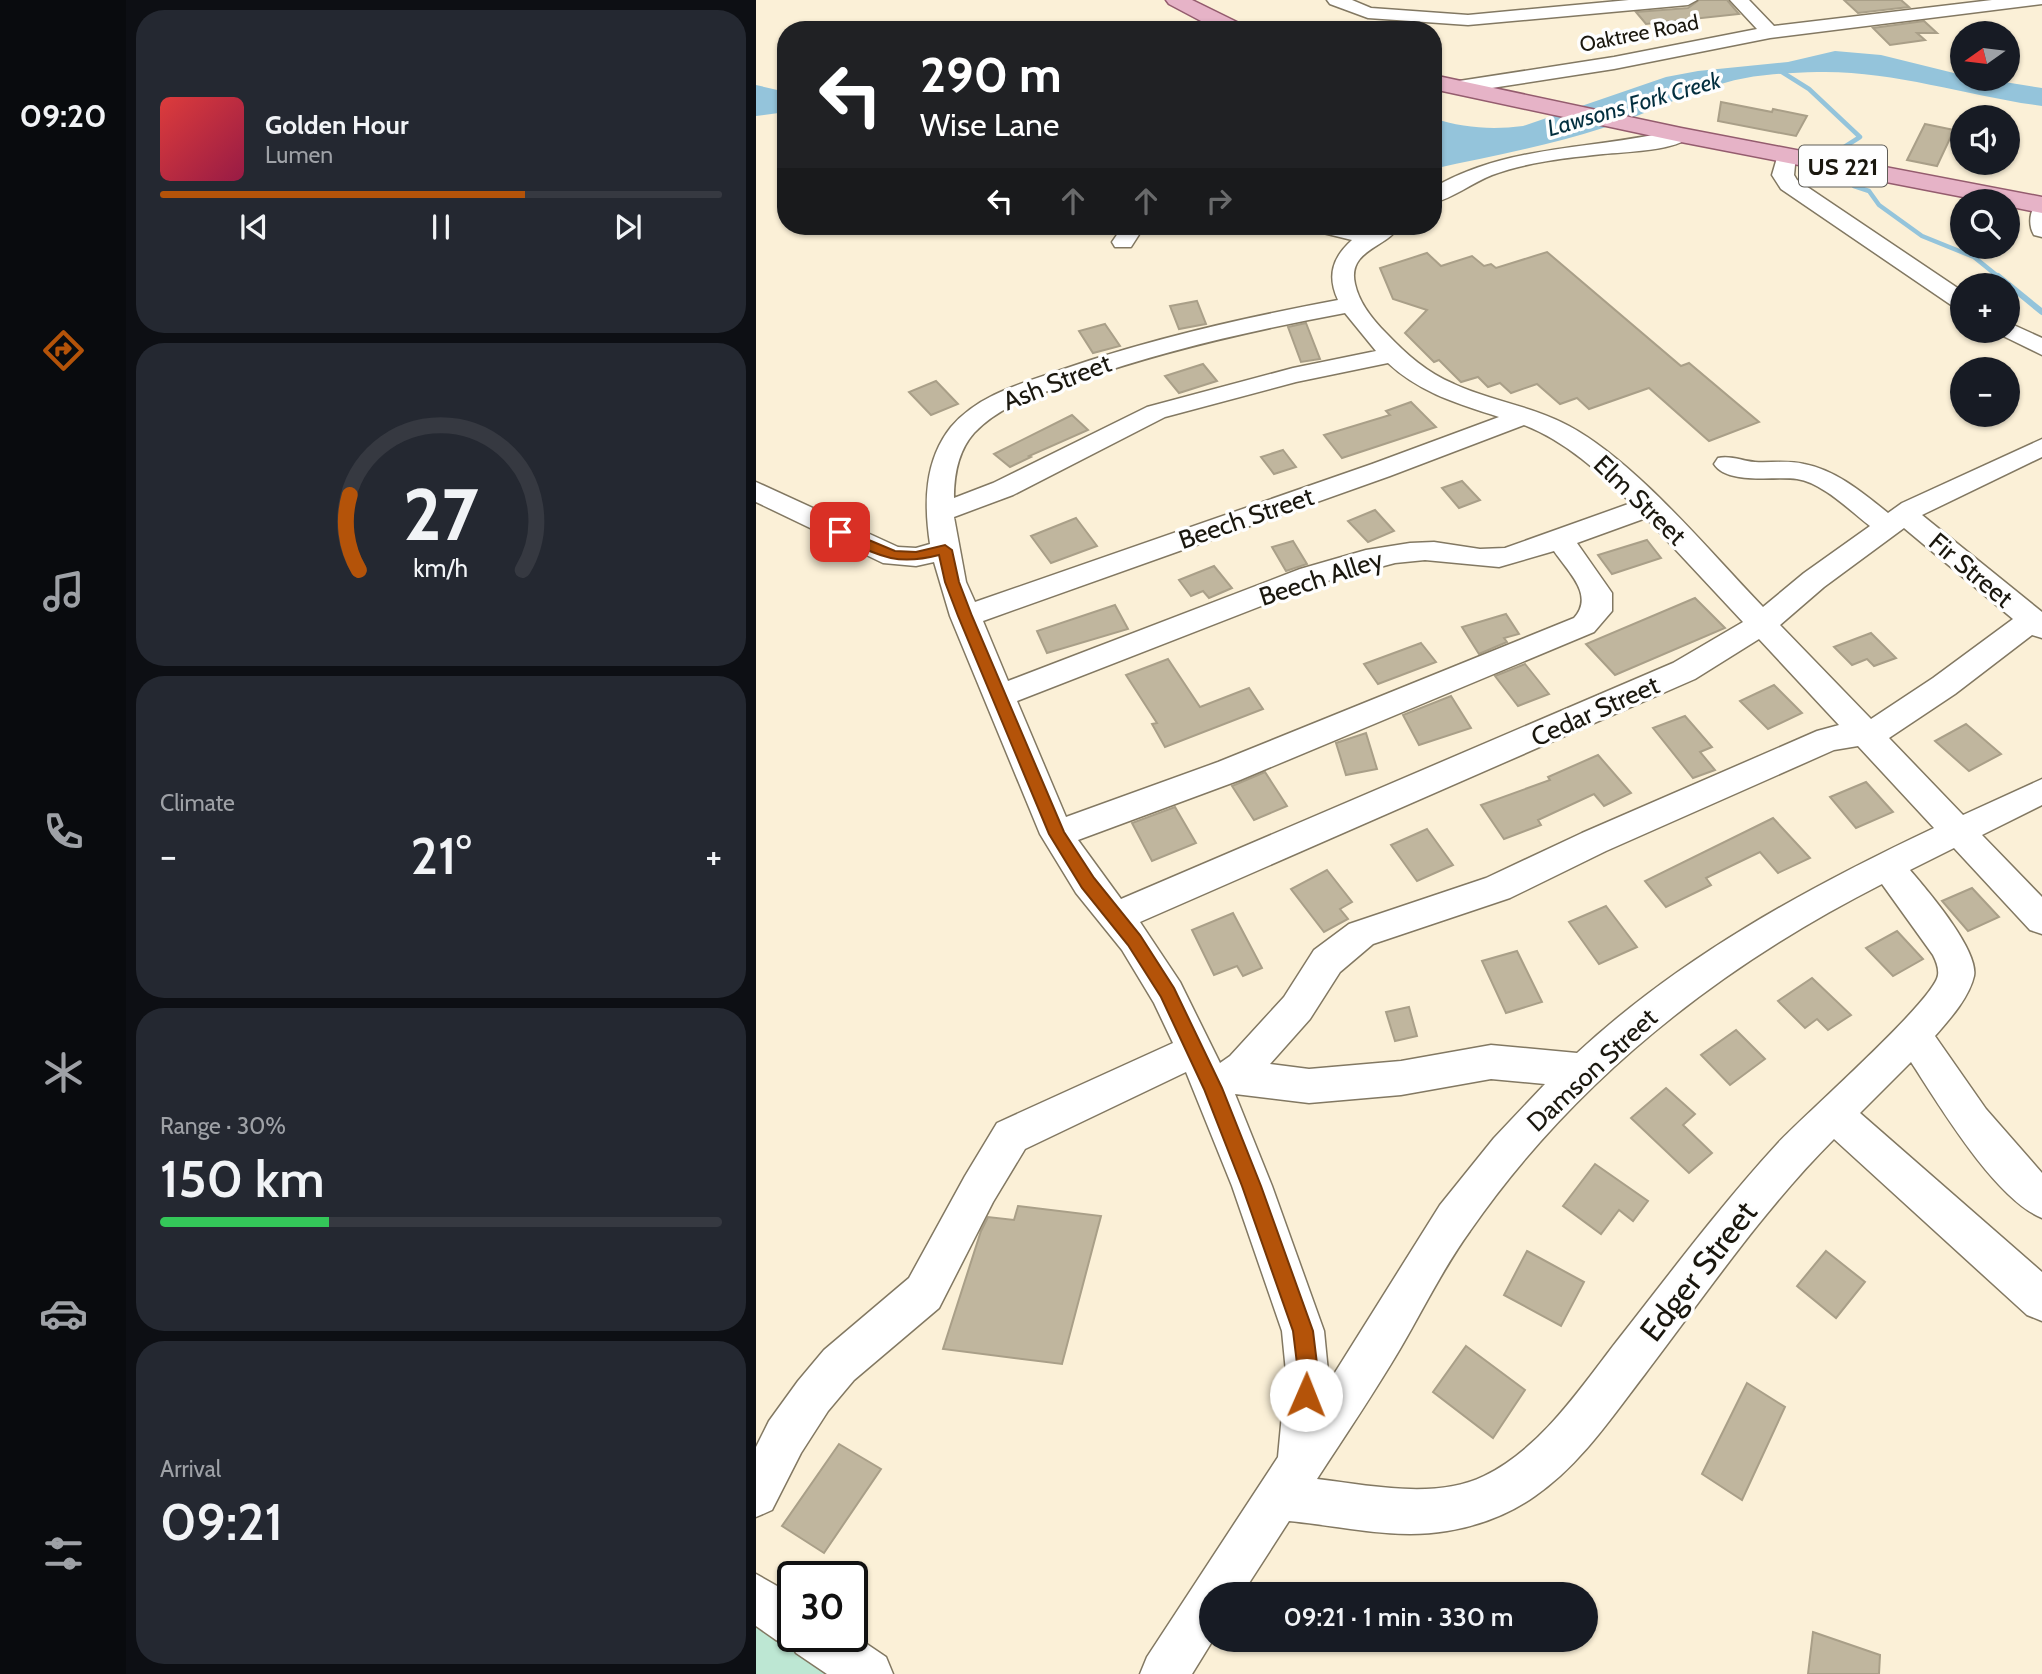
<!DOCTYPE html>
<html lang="en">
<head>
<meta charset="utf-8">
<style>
	:root { --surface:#171b24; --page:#242831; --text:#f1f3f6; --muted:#9ea1a6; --line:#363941; --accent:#b45309 }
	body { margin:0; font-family:Cabin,sans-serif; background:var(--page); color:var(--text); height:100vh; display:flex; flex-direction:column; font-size:26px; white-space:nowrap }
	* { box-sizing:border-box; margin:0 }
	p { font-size:23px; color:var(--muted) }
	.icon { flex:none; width:38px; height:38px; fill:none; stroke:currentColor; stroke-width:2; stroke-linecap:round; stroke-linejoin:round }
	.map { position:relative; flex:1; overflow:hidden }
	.side { display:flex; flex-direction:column; gap:10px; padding:10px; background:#0d0f14; width:630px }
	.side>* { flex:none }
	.banner { position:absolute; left:21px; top:21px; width:665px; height:214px; border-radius:28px; box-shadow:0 2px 5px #0004; background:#202124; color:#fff; overflow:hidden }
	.needle { width:46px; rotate:256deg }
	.controls { position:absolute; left:1194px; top:21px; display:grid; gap:14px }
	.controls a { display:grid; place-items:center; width:70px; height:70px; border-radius:50%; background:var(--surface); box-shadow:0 2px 5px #0004; font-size:35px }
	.speed { position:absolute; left:21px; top:1561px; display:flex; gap:14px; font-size:35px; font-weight:700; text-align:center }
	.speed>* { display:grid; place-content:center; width:91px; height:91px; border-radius:50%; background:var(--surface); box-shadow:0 2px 5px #0004; line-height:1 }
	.speed .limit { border:4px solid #111; border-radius:10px; background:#fff; color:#111 }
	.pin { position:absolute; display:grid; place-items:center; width:60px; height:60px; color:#fff; margin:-30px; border-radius:14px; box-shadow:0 4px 10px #0006 }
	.me { position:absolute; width:77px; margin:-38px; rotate:1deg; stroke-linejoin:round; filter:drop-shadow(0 0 5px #0008) }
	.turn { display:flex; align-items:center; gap:24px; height:147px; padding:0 28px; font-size:32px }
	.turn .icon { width:91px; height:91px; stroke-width:2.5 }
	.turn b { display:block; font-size:49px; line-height:60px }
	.lanes { display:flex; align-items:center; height:66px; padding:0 28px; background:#0003; justify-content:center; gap:35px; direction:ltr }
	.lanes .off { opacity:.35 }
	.big { font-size:52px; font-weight:600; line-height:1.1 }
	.side .widget { flex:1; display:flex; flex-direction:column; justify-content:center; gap:10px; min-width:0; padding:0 24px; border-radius:28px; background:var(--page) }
	.side .dial { align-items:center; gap:0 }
	.dial svg { height:182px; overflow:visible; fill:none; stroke:var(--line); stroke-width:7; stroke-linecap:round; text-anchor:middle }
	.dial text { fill:var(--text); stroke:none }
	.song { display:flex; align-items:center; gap:21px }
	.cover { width:84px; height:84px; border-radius:10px; background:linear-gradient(135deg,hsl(0 70% 55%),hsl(340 70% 35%)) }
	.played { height:7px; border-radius:4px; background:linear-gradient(90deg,var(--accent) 65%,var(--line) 65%) }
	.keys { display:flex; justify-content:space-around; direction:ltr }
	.heat { display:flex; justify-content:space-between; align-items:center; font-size:38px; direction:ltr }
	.charge { height:10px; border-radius:5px; background:linear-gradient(90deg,#34c759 30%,var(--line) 0) }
	.trip { position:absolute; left:443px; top:1582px; width:399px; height:70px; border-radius:35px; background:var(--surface); box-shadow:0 2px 5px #0004; font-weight:600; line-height:70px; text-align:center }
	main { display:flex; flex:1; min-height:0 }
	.tab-bar { display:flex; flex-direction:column; width:126px; justify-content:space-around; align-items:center; background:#090b0e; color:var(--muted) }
	.tab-bar .icon { width:49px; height:49px }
	.tab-bar .on { color:var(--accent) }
	.tab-bar b { font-size:32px; color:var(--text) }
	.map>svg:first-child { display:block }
</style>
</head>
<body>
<main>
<nav class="tab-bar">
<b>09:20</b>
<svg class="icon on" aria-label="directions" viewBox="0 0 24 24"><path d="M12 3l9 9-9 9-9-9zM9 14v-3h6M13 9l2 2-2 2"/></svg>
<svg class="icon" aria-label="music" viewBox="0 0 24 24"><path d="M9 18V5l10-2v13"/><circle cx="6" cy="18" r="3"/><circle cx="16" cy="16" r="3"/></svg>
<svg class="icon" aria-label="phone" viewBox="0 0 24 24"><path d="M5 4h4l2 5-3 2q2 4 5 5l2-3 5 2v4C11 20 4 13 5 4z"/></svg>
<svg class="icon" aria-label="climate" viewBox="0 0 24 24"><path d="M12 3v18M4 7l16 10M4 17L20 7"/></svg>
<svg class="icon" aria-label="car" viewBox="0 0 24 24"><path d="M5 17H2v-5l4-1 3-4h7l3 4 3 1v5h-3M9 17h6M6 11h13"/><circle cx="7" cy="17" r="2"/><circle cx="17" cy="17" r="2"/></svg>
<svg class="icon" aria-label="filters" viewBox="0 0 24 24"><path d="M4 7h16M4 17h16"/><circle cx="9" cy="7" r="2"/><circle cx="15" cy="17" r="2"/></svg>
</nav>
<section class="side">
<div class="widget">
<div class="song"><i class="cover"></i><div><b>Golden Hour</b><p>Lumen</p></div></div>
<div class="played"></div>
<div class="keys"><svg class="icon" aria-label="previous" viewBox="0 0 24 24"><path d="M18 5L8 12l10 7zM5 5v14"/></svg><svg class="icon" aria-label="pause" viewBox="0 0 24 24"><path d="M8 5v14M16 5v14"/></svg><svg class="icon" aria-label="next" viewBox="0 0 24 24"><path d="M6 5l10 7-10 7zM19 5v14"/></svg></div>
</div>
<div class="widget dial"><svg viewBox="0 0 100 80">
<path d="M14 69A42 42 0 1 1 86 69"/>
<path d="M14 69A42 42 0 0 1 10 36" stroke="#b45309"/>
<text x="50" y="56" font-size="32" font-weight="700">27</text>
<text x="50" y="72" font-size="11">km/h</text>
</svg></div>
<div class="widget"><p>Climate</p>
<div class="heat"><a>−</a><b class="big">21°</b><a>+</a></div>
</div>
<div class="widget"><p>Range · 30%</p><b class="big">150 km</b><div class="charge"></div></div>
<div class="widget"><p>Arrival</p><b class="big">09:21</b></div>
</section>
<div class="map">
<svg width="1286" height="1674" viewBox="0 0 1286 1674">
	<rect width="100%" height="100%" fill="#fbf0d7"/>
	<polygon fill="#bde7d3" points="0,1612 90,1674 0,1674"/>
	<g fill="#94c4db">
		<path d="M1079 51 1125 55 1206 75V79H1230L1286 88V106C1212 96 1136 70 1061 72 1032 73 1000 74 972 82 929 93 889 115 847 128 792 146 734 156 677 169V118C707 128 736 130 767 126L910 77 942 71 1032 62Z"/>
		<polygon points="0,85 30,92 30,112 0,116"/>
	</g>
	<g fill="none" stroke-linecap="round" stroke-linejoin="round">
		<g stroke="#94c4db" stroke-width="4.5">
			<polyline points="1021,69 1053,89 1104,137 1082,151"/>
			<polyline points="1098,186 1113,191 1123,205 1166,236 1218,257 1244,278"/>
		</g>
		<polyline stroke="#94c4db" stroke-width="6" points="1242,276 1286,312"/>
	</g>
	<g fill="#c0b69e" stroke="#a99f88" stroke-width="2">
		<polygon points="943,0 971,0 983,14 890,24 880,12 932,8"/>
		<polygon points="1088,0 1145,0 1153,7 1102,13"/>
		<polygon points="1168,21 1181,33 1161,33 1169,40 1134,45 1117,28"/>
		<polygon points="965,102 1016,112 1017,109 1051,116 1040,136 962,121"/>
		<polygon points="1169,124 1198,130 1181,166 1151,160"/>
		<polygon points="791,252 925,366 933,363 1003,422 953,441 893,388 833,409 821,398 804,404 781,384 755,393 744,383 732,387 722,377 705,382 683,360 678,362 649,333 671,310 637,299 624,268 671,253 685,266 716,256 728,266 735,264 740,268"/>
		<polygon points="441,301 450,324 423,329 414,306"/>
		<polygon points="550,323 564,359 545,362 532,327"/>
		<polygon points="349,324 364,346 337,353 323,331"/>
		<polygon points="447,364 461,381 423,393 409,376"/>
		<polygon points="180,381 202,404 175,415 153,392"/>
		<polygon points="655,402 680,427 586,458 568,435 634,415 630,411"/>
		<polygon points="316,415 332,430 273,456 275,457 254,467 238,454"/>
		<polygon points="527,450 540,467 518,474 505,457"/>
		<polygon points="706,481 724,500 703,508 686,488"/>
		<polygon points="619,510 638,531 612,542 592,521"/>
		<polygon points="320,518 341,546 295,563 275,536"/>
		<polygon points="891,540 905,558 856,574 842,555"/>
		<polygon points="537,541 551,564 530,571 516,547"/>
		<polygon points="458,566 476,588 453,598 447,591 435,596 423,580"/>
		<polygon points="939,598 969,628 859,675 830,644"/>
		<polygon points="359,605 372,629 291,653 281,631"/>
		<polygon points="750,614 763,634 748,638 751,642 723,654 706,627"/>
		<polygon points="1115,633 1140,658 1118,666 1111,659 1096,665 1078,647"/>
		<polygon points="665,643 680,662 622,684 608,664"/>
		<polygon points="412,659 444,707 493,688 507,709 409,747 396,724 401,723 370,675"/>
		<polygon points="769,664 793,694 762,706 739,676"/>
		<polygon points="1018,685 1046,713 1012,729 984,701"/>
		<polygon points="695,696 715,728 663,745 647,715"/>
		<polygon points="929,716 956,747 944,752 959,770 937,778 897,728"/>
		<polygon points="1210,724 1245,754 1213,771 1179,741"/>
		<polygon points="610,733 621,769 590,775 580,743"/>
		<polygon points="842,755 875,793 848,806 838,794 782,820 785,825 748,839 725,805 794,780 792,777"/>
		<polygon points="509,772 531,806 498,820 476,786"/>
		<polygon points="1110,782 1137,812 1100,828 1074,797"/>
		<polygon points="419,807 440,843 396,861 376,823"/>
		<polygon points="1017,818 1054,858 1022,873 1004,852 950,878 955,885 910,907 889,881"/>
		<polygon points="671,829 697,865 661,881 635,845"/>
		<polygon points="571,870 596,902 584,909 592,919 568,932 535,889"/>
		<polygon points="1216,888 1243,917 1212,931 1186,901"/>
		<polygon points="850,906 881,947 843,964 813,922"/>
		<polygon points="477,913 506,968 487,976 481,966 458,975 436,930"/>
		<polygon points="1141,931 1167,959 1137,976 1110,948"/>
		<polygon points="761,951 786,1002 750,1013 726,961"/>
		<polygon points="1056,978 1095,1015 1072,1030 1061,1019 1049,1028 1022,1001"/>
		<polygon points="653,1007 661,1036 639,1041 630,1012"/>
		<polygon points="980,1030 1009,1059 974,1085 945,1055"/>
		<polygon points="910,1088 939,1114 927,1125 956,1153 933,1173 875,1118"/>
		<polygon points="839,1164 892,1201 877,1221 863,1210 845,1234 807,1206"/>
		<polygon points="262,1206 345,1216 306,1364 187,1349 225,1231 232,1217 258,1220"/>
		<polygon points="771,1251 828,1282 805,1326 748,1295"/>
		<polygon points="1070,1251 1109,1282 1080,1318 1041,1286"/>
		<polygon points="710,1346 769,1390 737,1438 677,1392"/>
		<polygon points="991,1383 1029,1407 986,1500 946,1474"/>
		<polygon points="83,1444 125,1469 68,1553 26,1526"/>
		<polygon points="1057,1632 1124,1655 1123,1674 1052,1674"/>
	</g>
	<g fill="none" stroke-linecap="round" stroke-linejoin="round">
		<g stroke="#827862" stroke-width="3">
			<g id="minor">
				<polygon points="571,0 596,0 615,8 712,15 873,0 941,0 932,5 712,25 612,18 574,4"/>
				<polygon points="974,0 993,0 1018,26 1236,0 1286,0 1286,4 1014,38 858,69 703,93 693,87 703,81 858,57 1001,29"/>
				<path d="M925 129 932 131 935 135C924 151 867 152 847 154 810 158 771 162 736 175 716 183 697 198 677 203V188C754 143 842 150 925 129Z"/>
				<polygon points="1030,149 1037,151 1040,155 1038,175 1041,180 1206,291 1206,309 1198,307 1025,189 1016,175 1023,151"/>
				<path d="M1286 205V237L1278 235C1273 227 1273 215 1278 207Z"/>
				<polygon points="367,226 394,226 391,231 384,233 375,247 359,247 356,242"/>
				<path d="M556 226H592L610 231 618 226H644C630 248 591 250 599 284 603 303 617 320 630 333 650 354 671 373 698 384 735 401 776 406 813 426 880 462 953 551 1007 607L1048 573 1114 526C1093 510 1067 483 1041 479 1019 476 971 485 958 464L962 458C975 455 986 461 999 462 1015 463 1032 460 1048 464 1080 470 1107 493 1132 513L1146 503 1286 439V457L1166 515 1286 612V638L1276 635 1199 694 1133 738 1207 815 1286 779V805L1226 835 1286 897V934L1274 930 1198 848 1154 870C1171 890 1223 950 1218 976 1213 998 1193 1020 1179 1036L1230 1109 1286 1173V1218C1239 1199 1183 1105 1155 1062L1104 1113 1286 1272V1321L1271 1315 1078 1139C1007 1210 950 1294 889 1374 856 1417 824 1465 779 1496 754 1514 722 1526 691 1531 639 1540 585 1526 533 1521L486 1594H455V1640H457L436 1674H384L391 1657 522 1457 530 1372 526 1331 476 1186 430 1072 269 1149 237 1202 183 1308 98 1380 72 1411 45 1453 16 1510 0 1517V1447L13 1421 42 1381 68 1350 153 1278 209 1176 241 1123 417 1043 398 1003 366 950 320 893 284 834 194 616 178 562 160 566 127 563 0 502V482L142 547 160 548 174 544C168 504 168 461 195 427 222 395 264 384 302 371 393 339 487 318 582 300 571 276 576 258 596 240L559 231ZM589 313 620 351 537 368 391 407 237 483 198 498C198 475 202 451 218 433 245 404 284 394 321 381 409 350 498 330 589 313ZM632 363C664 393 703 404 743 417L616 464 219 602 210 582 198 517 257 495 409 417 540 382ZM768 425C811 442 843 472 875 503L749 548 724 549 678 542 654 543 610 550 544 569 252 681 227 621 634 476ZM890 518 987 622 917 663 365 899 322 840 484 780 838 632 856 611V593L821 543ZM1148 528 1257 619 1177 678 1115 719 1024 625 1068 587ZM798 551C812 572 839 595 818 618L462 762 310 817 261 701 564 583 639 563 669 560 743 567ZM1003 639 1083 725 1061 731 826 833 730 878 593 924 558 950 528 997 474 1056 464 1063 424 982 384 922 939 679ZM1102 746 1178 828C1049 889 926 956 821 1053L735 1045 645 1061 553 1069 514 1064 554 1019 584 972 617 944 754 898 850 851 1078 750ZM1126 884 1177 955C1180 961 1183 968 1182 975 1179 1000 1047 1116 1022 1143 967 1203 918 1268 868 1332 828 1382 788 1447 728 1476 679 1500 613 1485 561 1479 589 1436 618 1393 644 1349 667 1310 687 1268 714 1231 819 1080 963 967 1126 884ZM735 1079 789 1084 738 1138 684 1205 573 1382 568 1331 516 1186 479 1094 553 1103 645 1095Z"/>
				<polygon points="1251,322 1286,338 1286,355 1243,334 1240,331 1251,331"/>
				<polygon points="0,1574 37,1595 37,1636 96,1636 96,1634 130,1657 137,1674 71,1674 40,1653 37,1647 20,1640 0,1626"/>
			</g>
		</g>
		<g stroke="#945c6e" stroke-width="3">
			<g id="major">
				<polygon points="410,0 436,0 487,25 490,30 462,30 413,4"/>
				<polygon points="677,75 925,128 1286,197 1286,213 1251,206 1251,201 1228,201 925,142 677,89"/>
			</g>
		</g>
		<use href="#minor" fill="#fff" fill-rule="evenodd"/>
		<use href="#major" fill="#e6b3c7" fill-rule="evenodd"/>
	</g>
	<path fill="#b45309" stroke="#753606" stroke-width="2" d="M84 528 139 551 160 552 189 545 196 550 203 582 216 616 308 832 338 878 384 935 418 988 466 1088 505 1186 557 1331 562 1372 557 1402 550 1405 543 1402 540 1395 542 1372 537 1331 486 1186 448 1089 405 997 372 945 326 888 293 834 202 616 189 582 183 555C137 567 120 554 79 535V529Z"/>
	<g text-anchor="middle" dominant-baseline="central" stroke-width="7" stroke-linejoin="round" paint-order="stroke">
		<g font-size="21" fill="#1a170e" stroke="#fefefe">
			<text transform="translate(883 33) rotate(-11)">Oaktree Road</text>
		</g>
		<g font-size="23" font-style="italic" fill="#022e3e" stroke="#fefefe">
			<text transform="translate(878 104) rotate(-16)">Lawsons Fork Creek</text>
		</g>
		<rect fill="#fefefe" stroke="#5e5c56" stroke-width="2" x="1043" y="145.5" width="88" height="41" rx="5"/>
		<g font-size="24" font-weight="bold" fill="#1a170e">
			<text x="1087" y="166">US 221</text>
		</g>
		<g font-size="26" fill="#1a170e" stroke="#fefefe">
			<text transform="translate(301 382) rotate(-21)">Ash Street</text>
			<text transform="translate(884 500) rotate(44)">Elm Street</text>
			<text transform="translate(490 518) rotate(-19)">Beech Street</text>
			<text transform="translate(1215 570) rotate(40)">Fir Street</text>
			<text transform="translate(565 578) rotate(-18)">Beech Alley</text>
			<text transform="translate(839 711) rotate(-24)">Cedar Street</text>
			<text transform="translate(836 1070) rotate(-43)">Damson Street</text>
		</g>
		<g font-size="32" fill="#1a170e" stroke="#fefefe">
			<text transform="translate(942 1271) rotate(-52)">Edger Street</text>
		</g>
	</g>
</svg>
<div class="controls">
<a><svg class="needle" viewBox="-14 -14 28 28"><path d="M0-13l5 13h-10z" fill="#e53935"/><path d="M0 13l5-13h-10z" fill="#9ea1a6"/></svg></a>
<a><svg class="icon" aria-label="sound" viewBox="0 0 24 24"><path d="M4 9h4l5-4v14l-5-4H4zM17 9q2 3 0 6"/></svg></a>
<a><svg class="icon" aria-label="search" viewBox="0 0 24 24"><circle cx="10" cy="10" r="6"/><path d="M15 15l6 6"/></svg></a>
<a>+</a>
<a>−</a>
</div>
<div class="speed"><div class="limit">30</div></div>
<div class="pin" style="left:84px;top:532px;background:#d93025"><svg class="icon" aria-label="arrive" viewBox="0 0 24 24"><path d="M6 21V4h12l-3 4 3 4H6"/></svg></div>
<svg class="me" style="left:550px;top:1395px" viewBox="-20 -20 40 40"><circle r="19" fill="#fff"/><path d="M0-13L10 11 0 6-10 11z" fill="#b45309"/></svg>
<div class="trip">09:21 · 1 min · 330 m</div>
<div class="banner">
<div class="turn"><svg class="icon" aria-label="left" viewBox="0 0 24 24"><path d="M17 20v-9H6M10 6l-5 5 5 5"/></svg><div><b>290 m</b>Wise Lane</div></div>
<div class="lanes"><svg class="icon" aria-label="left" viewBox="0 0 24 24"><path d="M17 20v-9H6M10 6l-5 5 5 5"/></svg><svg class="icon off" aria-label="ahead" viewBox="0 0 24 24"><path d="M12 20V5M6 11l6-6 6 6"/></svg><svg class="icon off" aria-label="ahead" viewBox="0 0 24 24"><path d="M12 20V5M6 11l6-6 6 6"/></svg><svg class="icon off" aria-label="right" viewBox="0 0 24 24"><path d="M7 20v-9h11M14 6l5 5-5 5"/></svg></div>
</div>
</div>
</main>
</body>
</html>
